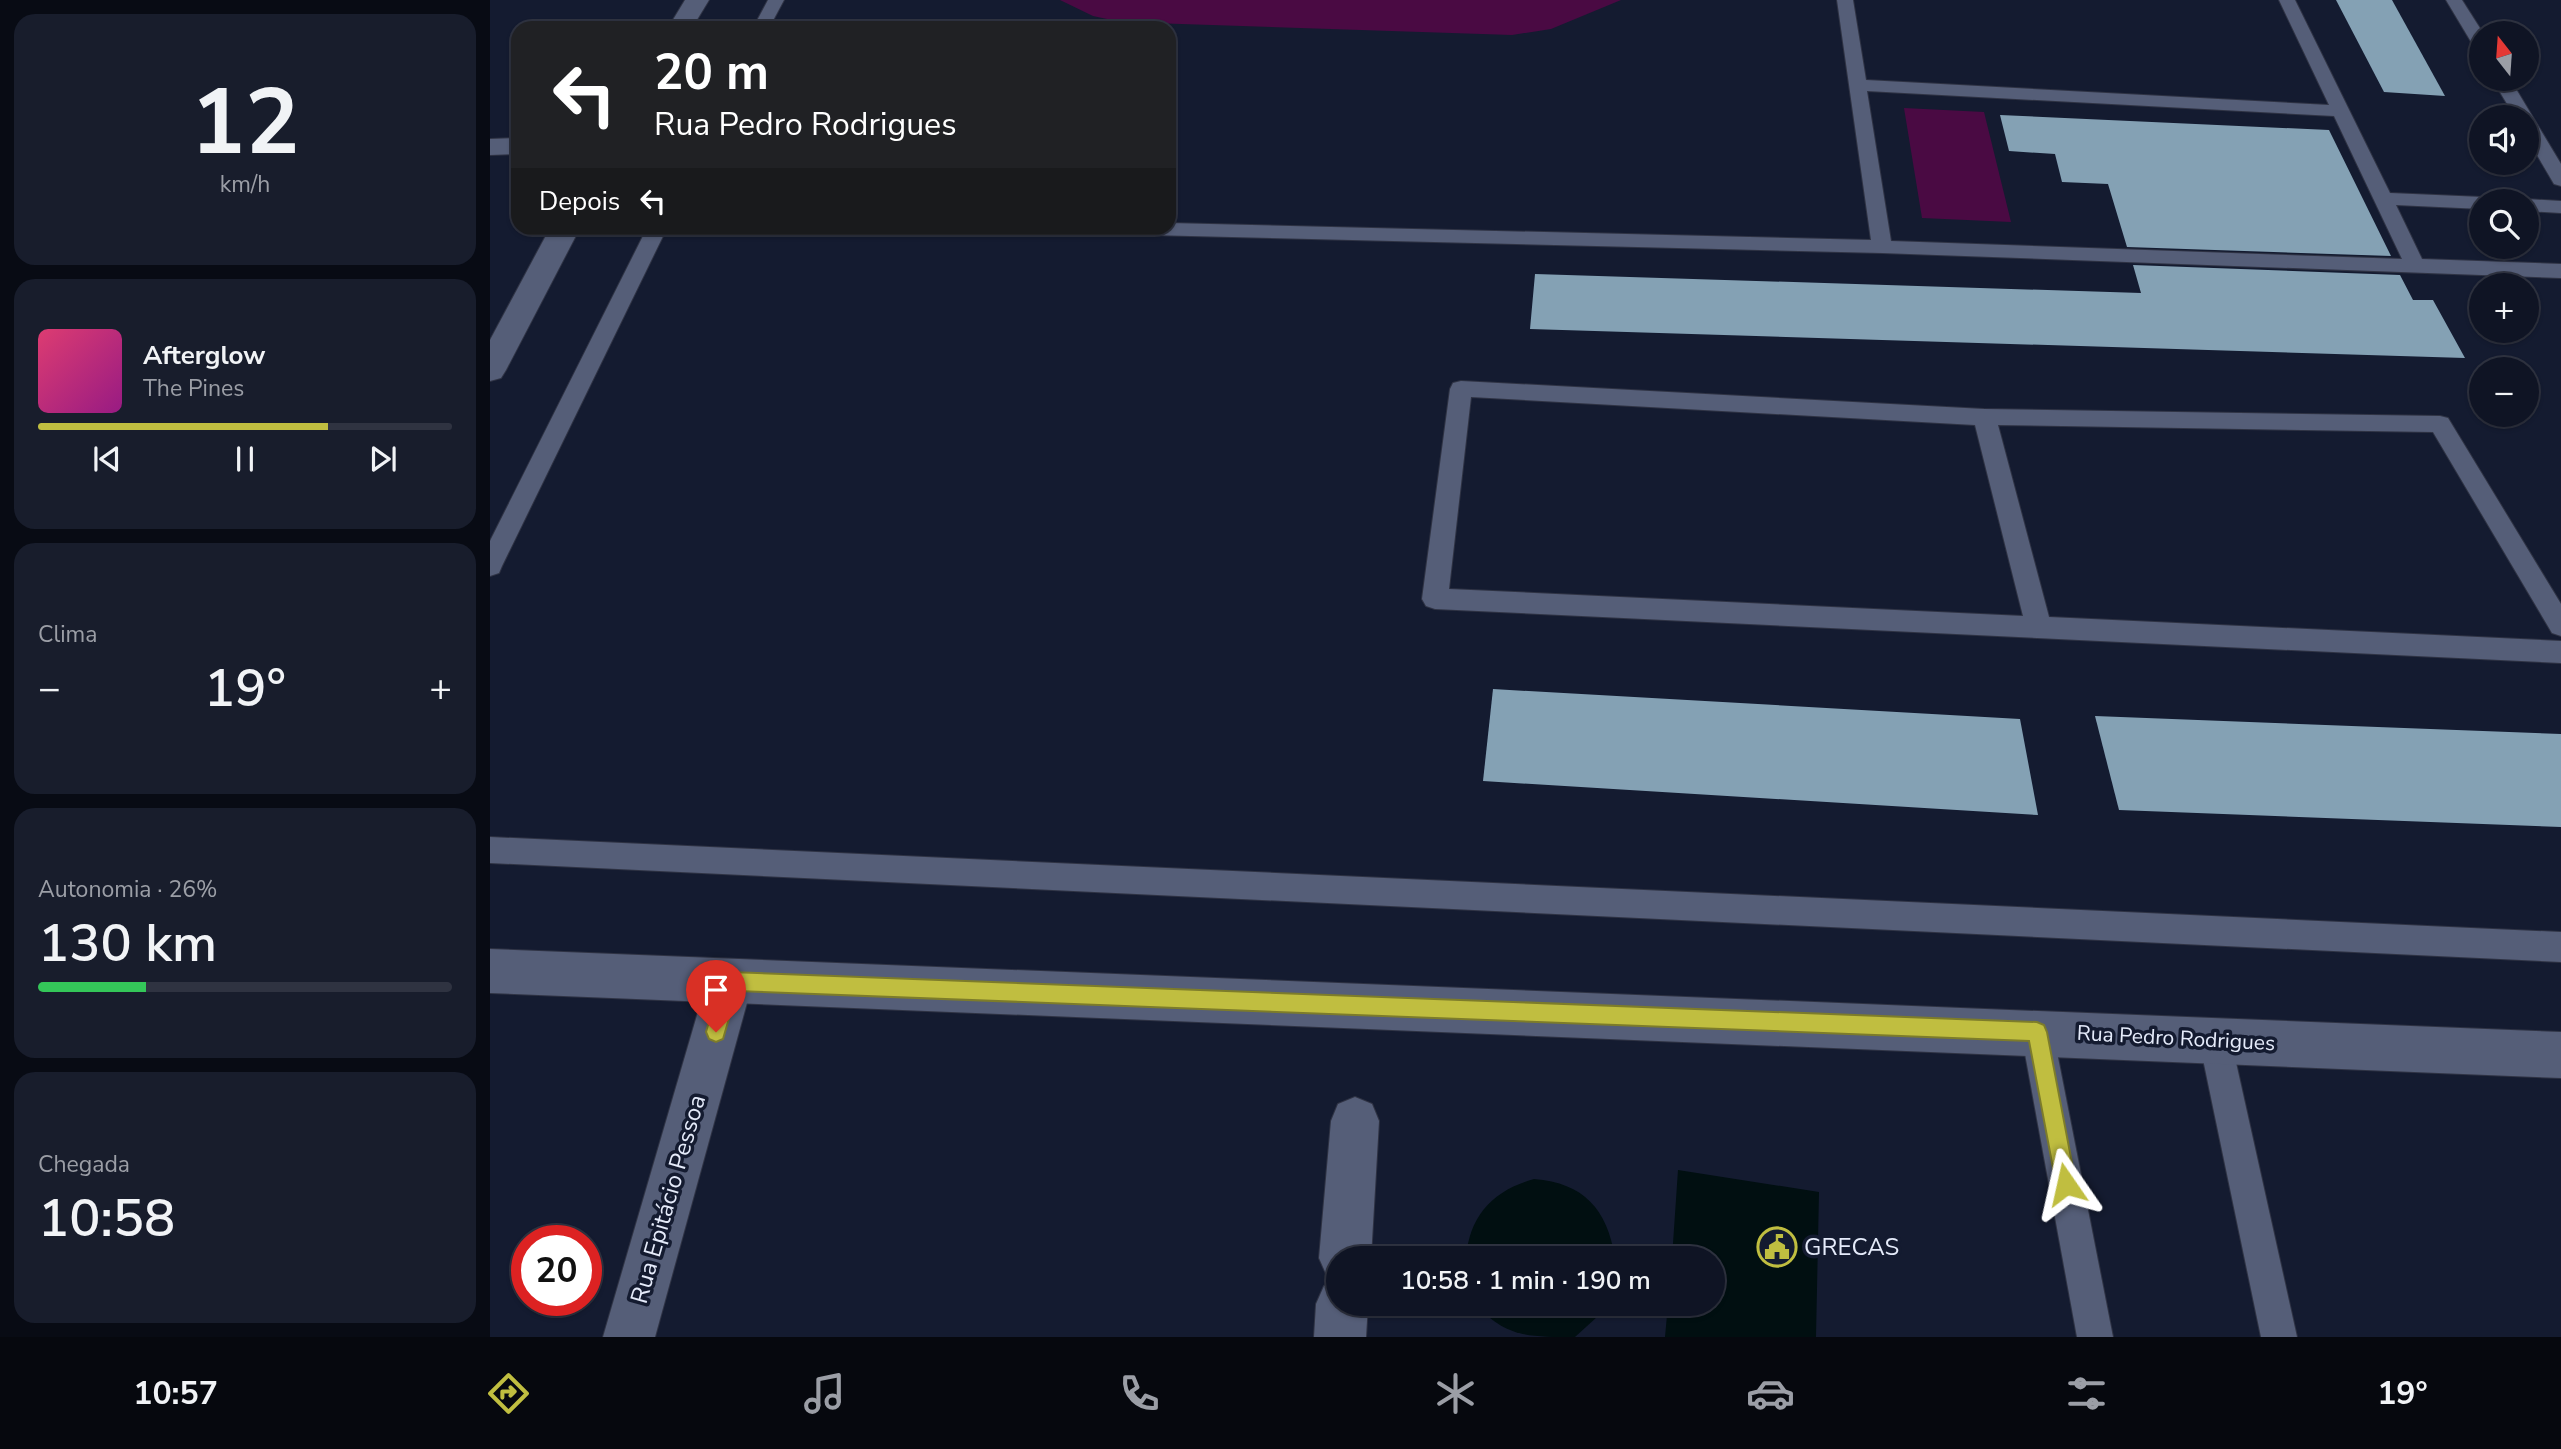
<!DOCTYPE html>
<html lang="pt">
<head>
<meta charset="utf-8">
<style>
	:root { --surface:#0f1424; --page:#181d2c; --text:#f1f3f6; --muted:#9b9ea6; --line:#2f3341; --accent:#c0be40 }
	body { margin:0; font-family:"Nunito Sans",sans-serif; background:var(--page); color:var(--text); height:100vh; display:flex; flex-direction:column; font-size:26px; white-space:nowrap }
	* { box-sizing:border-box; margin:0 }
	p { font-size:23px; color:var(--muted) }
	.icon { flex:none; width:38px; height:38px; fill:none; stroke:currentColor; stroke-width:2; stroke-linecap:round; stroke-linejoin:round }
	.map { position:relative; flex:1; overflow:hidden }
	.drawer { display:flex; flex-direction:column; gap:14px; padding:14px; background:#080b14; width:490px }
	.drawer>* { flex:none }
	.banner { position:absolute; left:21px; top:21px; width:665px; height:214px; border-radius:21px; box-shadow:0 2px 5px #0004,0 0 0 2px var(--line); background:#202124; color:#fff; overflow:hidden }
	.needle { width:46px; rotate:343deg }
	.fabs { position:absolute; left:1979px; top:21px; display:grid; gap:14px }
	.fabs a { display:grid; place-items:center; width:70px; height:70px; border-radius:50%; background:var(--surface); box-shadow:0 2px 5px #0004,0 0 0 2px var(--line); font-size:35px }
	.speed { position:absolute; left:21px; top:1225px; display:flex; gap:14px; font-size:35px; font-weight:700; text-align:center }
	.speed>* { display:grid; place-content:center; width:91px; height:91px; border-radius:50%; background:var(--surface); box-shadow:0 2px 5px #0004,0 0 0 2px var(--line); line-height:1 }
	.speed .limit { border:10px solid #d22; background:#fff; color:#111 }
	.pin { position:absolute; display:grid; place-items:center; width:60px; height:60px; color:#fff; margin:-72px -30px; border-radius:50% 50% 50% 0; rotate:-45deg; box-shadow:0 0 7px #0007 }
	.pin .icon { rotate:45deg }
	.me { position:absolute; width:77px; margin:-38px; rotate:349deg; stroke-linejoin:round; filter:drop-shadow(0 0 5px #0008) }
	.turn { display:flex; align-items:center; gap:24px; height:147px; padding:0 28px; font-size:32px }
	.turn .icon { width:91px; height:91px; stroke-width:2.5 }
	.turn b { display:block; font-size:49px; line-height:60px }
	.then { display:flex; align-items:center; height:66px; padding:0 28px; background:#0003; gap:14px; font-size:26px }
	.big { font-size:52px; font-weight:600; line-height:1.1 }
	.drawer .widget { flex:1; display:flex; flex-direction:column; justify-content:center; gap:10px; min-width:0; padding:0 24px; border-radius:21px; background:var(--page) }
	.drawer .dial { align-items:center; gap:0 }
	.dial b { font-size:91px; line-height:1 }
	.song { display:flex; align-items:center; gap:21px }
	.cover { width:84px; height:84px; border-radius:10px; background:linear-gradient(135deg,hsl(340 70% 55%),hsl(310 70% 35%)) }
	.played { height:7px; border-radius:4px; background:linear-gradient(90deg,var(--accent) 70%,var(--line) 70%) }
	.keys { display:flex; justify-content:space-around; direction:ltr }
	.heat { display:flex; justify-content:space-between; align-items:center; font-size:38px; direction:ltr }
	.charge { height:10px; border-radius:5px; background:linear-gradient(90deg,#34c759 26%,var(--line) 0) }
	.trip { position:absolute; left:836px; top:1246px; width:399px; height:70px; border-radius:35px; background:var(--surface); box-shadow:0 2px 5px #0004,0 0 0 2px var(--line); font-weight:600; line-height:70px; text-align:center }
	.dock { display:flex; height:112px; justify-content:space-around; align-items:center; background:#06080e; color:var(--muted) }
	.dock .icon { width:49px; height:49px }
	.dock .current { color:var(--accent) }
	.dock b { font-size:32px; color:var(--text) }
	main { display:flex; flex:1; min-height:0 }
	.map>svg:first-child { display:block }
</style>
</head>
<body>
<main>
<section class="drawer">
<div class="widget dial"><b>12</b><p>km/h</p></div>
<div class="widget">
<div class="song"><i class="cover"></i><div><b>Afterglow</b><p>The Pines</p></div></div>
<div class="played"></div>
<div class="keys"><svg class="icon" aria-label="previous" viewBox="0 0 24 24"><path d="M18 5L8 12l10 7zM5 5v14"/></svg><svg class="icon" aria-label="pause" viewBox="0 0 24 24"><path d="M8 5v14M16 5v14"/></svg><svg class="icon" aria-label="next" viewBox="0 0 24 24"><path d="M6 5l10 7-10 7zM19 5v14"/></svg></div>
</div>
<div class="widget"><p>Clima</p>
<div class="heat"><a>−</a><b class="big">19°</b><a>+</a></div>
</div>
<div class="widget"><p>Autonomia · 26%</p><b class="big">130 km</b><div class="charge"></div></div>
<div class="widget"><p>Chegada</p><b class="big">10:58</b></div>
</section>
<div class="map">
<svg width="2071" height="1337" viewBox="0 0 2071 1337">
	<rect width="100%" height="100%" fill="#141b30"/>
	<g fill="#4a0a43">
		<polygon points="570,0 1131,0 1061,29 1022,35 631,22 603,16"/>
		<polygon points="1414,108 1494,112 1521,222 1432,218"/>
	</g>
	<g fill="#010f11">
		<polygon points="1188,1170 1329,1192 1326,1337 1175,1337 1178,1304 1223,1304 1223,1258 1182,1258"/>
		<path d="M1044 1179C1094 1183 1117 1209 1125 1258H976C979 1215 1004 1190 1044 1179Z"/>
		<path d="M986 1304H1114L1107 1317 1085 1337C1037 1337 1015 1337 986 1304Z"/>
	</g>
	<g fill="#84a1b4">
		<polygon points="1846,0 1902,0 1955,96 1894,92"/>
		<polygon points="1510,115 1839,130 1901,256 1637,247 1618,184 1572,182 1565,154 1519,151"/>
		<polygon points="1643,265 1910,275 1923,300 1943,300 1975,358 1040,329 1045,274 1651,293"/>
		<polygon points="1003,689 1530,719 1548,815 993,781"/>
		<polygon points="1605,716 2071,734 2071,827 1629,810"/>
	</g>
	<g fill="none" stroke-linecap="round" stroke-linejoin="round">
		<g stroke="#2f3344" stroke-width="2">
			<g id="service">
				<polygon points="278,0 294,0 279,28 263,28"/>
				<path d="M1347 0H1363L1376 80 1839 105 1789 0H1805L1900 193 1992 197 2001 201H1992V209L1906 205 1932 259 2071 264V278L1392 253 619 234 609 228H679V223L1381 240ZM1377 91 1844 116 1912 259 1401 241Z"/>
				<polygon points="1956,0 1972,0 1993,33 1992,51 1986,50"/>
				<polygon points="2002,79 2020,79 2071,164 2071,186 2064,184 2037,138 2037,117 2025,117"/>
				<polygon points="2037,199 2071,201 2071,213 2037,211 2037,201 2030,201"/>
				<polygon points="157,228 177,228 12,566 9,573 0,576 0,541"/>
				<path d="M971 381 1494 409 1950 416 1958 418 2071 604V636L2062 633 1943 432 1508 425 1559 617 2071 641V663L945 609 936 606 932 599 960 389 963 383ZM981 397 1485 425 1533 616 959 589Z"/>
				<polygon points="0,837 2071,932 2071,962 0,863"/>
				<polygon points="1547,1016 1558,1021 1563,1032 1623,1337 1587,1337 1531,1032 1536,1021"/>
				<polygon points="1725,1024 1736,1029 1741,1040 1807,1337 1771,1337 1709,1040 1714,1029"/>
			</g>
		</g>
		<g stroke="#2f3344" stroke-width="2">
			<g id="minor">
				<polygon points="28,138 28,154 0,155 0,139"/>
				<polygon points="240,959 256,965 263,981 165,1337 113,1337 217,981 224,965"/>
				<polygon points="865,1097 882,1104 889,1121 881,1258 849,1258 849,1304 878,1304 876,1337 824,1337 826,1304 834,1286 847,1280 837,1276 829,1258 841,1121 848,1104"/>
			</g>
		</g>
		<g stroke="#2f3344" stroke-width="2">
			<g id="tertiary">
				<polygon points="195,0 219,0 202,28 178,28"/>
				<polygon points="60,228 90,228 16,370 11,378 0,381 0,340"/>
			</g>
		</g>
		<g stroke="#2f3344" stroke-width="2">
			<polygon id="secondary" points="0,949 2071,1032 2071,1078 0,993"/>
		</g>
		<use href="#service" fill="#555e78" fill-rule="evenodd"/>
		<use href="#minor" fill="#555e78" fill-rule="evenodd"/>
		<use href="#tertiary" fill="#555e78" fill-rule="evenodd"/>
		<use href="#secondary" fill="#555e78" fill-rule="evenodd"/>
	</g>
	<polygon fill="#c0be40" stroke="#7d7c2a" stroke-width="2" points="240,972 1547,1022 1554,1025 1557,1032 1586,1184 1583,1192 1576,1195 1569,1192 1566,1184 1539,1041 247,991 233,1039 226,1042 219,1039 216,1032 231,981 234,975"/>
	<defs>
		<g id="civic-ring" transform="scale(2.0125)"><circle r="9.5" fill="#141b30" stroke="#c0be40" stroke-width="1.5"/><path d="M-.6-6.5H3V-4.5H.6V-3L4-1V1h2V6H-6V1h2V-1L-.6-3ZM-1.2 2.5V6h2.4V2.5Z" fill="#c0be40"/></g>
	</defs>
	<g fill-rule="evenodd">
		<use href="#civic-ring" x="1287" y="1247"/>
	</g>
	<g text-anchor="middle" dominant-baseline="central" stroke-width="7" stroke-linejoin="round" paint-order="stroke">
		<g font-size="21" fill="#e5ebfa" stroke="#141b30">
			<text transform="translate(1686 1038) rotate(3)">Rua Pedro Rodrigues</text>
		</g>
		<g font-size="24" fill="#e5ebfa" stroke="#141b30">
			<text transform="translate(178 1199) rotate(-74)">Rua Epitácio Pessoa</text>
		</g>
		<g font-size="24" fill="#e5ebfa" stroke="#141b30" text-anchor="start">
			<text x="1314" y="1247">GRECAS</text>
		</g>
	</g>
</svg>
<div class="fabs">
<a><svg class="needle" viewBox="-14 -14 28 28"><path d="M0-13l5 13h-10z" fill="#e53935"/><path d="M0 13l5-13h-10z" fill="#9b9ea6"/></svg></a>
<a><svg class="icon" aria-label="sound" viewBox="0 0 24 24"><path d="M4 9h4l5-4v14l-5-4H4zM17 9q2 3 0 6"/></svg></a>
<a><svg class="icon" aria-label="search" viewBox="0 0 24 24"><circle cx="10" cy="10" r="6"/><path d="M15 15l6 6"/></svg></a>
<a>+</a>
<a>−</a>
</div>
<div class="speed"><div class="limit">20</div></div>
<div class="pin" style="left:226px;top:1032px;background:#d93025"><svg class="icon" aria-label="arrive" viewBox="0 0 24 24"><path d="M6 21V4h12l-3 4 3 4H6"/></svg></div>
<svg class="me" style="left:1576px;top:1184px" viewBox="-20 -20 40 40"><path d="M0-17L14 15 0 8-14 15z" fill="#c0be40" stroke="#fff" stroke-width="4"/></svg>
<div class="trip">10:58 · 1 min · 190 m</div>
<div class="banner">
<div class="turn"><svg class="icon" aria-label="left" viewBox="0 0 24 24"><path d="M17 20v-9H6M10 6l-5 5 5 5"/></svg><div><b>20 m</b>Rua Pedro Rodrigues</div></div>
<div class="then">Depois<svg class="icon" aria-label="left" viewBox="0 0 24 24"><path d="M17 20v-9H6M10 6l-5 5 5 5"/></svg></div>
</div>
</div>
</main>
<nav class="dock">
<b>10:57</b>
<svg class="icon current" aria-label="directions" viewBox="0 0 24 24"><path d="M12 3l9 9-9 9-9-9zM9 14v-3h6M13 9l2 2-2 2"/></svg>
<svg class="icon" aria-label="music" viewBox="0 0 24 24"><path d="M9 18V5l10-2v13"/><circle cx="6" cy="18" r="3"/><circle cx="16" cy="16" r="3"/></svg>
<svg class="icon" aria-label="phone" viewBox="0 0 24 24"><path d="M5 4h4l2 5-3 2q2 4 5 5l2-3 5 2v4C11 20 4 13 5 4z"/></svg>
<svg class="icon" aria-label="climate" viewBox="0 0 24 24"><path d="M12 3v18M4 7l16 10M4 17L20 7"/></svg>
<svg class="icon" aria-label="car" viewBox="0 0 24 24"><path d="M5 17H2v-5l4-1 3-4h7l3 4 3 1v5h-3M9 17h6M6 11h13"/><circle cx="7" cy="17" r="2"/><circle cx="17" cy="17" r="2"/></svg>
<svg class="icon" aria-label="filters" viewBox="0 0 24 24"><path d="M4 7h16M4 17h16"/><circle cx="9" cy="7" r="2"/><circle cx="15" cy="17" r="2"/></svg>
<b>19°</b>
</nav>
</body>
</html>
